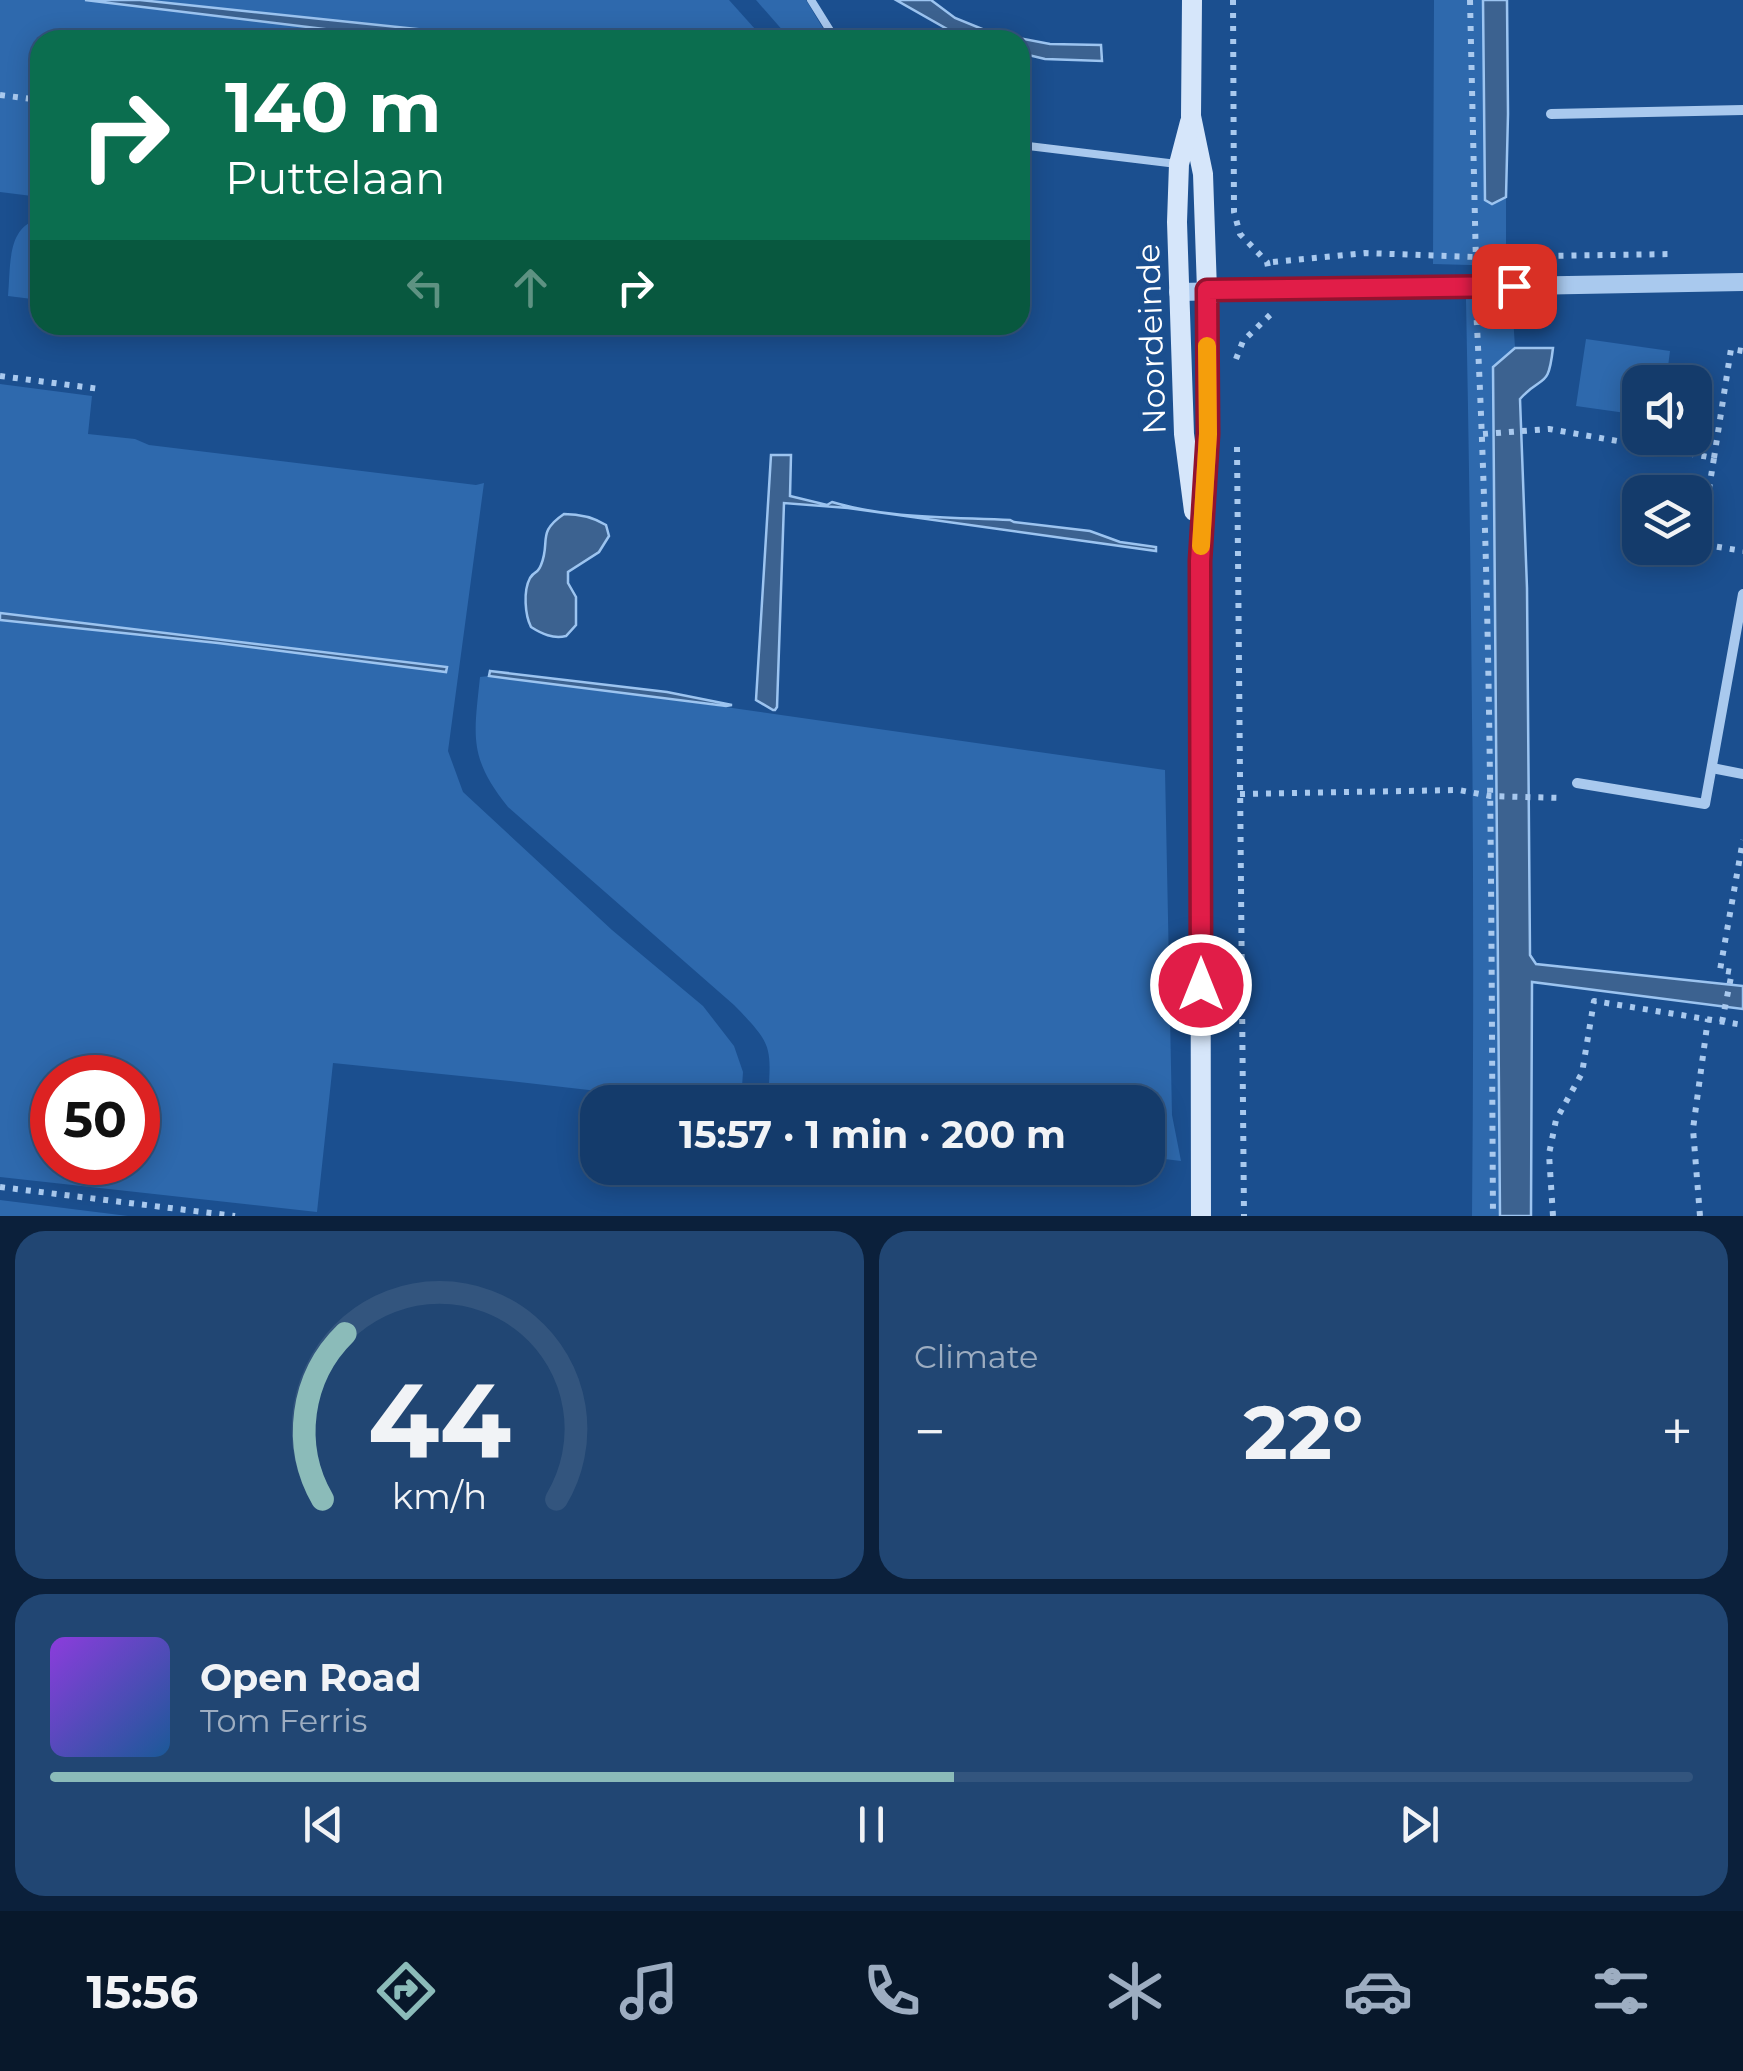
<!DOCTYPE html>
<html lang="en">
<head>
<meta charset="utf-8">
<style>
	:root { --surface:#143b6b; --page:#214673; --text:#f1f3f6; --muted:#9dadc1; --line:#33557e; --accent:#8bbbb9 }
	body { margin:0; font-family:Montserrat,sans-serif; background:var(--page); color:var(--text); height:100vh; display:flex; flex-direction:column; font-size:38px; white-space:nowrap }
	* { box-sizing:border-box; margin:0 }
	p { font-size:32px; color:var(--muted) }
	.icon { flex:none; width:55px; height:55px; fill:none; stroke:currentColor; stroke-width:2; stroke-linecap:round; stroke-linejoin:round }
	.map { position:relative; height:1216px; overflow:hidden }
	.drawer { display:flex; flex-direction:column; gap:15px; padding:15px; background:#0b203b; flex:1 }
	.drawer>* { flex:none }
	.top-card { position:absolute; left:30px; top:30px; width:1000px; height:305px; border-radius:30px; box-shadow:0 5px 25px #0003,0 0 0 2px var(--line); background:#0b6e4f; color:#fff; overflow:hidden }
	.controls { position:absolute; left:1622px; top:365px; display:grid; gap:20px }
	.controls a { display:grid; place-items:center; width:90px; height:90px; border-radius:20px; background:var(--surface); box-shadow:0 5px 25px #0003,0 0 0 2px var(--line); font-size:50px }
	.speed { position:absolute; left:30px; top:1055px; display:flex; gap:20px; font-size:50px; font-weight:700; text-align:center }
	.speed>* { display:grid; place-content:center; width:130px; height:130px; border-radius:50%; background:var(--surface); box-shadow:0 5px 25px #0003,0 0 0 2px var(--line); line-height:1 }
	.speed .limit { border:15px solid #d22; background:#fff; color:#111 }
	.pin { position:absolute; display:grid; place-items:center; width:85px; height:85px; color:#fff; margin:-42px; border-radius:20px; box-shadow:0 5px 15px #0006 }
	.me { position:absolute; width:110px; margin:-55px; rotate:0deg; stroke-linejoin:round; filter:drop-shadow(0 0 8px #0008) }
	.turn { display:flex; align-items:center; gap:35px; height:210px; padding:0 30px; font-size:45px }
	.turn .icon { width:130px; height:130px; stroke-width:2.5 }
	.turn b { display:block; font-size:70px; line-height:85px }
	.lanes { display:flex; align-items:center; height:95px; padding:0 30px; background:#0003; justify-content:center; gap:50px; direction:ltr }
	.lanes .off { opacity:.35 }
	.big { font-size:75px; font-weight:700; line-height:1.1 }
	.drawer .card { flex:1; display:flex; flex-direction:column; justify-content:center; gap:15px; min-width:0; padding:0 35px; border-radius:30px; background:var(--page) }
	.drawer .dial { align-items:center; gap:0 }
	.dial svg { height:260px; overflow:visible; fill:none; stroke:var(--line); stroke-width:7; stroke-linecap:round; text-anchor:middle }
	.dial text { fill:var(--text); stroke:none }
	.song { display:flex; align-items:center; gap:30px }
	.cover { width:120px; height:120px; border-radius:15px; background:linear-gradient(135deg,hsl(270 70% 55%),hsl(210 70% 35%)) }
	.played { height:10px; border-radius:5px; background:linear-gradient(90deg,var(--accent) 55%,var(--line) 55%) }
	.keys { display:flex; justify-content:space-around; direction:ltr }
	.heat { display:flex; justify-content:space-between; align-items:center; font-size:55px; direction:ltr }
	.drawer .tiles { flex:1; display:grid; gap:15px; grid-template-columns:1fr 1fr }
	.card:last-child { grid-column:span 2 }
	.trip { position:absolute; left:580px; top:1085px; width:585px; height:100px; border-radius:30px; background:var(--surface); box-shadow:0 5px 25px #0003,0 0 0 2px var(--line); font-weight:700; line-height:100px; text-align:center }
	.tabs { display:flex; height:160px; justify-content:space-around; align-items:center; background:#08182b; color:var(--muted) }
	.tabs .icon { width:70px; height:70px }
	.tabs .on { color:var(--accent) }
	.tabs b { font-size:45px; color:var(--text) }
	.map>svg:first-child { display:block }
</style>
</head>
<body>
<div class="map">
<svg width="1743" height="1216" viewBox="0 0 1743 1216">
	<rect width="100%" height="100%" fill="#1b4f8f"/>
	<g fill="#2e69ad" fill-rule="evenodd">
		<polygon points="0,0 85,0 415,40 40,40 40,197 0,192"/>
		<polygon points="140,0 729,0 765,40 521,40"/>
		<polygon points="756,0 806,0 830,40 791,40"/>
		<polygon points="1434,0 1483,0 1485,200 1492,204 1506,197 1506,266 1433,264"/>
		<path d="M40 219V300L8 296C11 267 6 226 40 219Z"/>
		<path d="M1466 299H1512L1515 348 1493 367 1500 1216H1472C1475 910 1472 604 1466 299Z"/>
		<polygon points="1586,339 1670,351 1666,382 1640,382 1640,415 1576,406"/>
		<path d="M0 384 92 396 88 434 135 439 149 445 476 485 484 483 448 751 463 792 612 930 703 1006 734 1046 743 1072 741 1102H694L510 1081 333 1063 317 1212 0 1177V620L218 643 446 672V667L0 613ZM52 1078H138V1162H52Z"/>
		<path d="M489 676 620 692 1165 770 1172 1115 1181 1161 1148 1157V1102H768C771 1046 774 1046 734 1005L508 807C468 757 474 736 480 677Z"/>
		<polygon points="0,1200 128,1216 0,1216"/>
	</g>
	<g fill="#3c6290" stroke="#9cc4f0" stroke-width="2.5">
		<polygon points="85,0 140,0 521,40 415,40"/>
		<polygon points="896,0 931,0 955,18 992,33 1050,44 1101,45 1102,61 1045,59 1020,53 1020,40 963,38"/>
		<polygon points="1483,0 1507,0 1508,114 1506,197 1492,204 1485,200"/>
		<path d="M1515 348H1553C1548 391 1543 373 1520 399L1527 588 1530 955 1536 964 1743 986V1009L1532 982 1531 1216H1500L1493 367Z"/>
		<path d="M771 455H791L790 496 827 505 832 502C888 519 952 517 1010 520L1014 522 1090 531 1120 542 1156 547V551L848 508 784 503 777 707 775 710H773L756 700Z"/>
		<path d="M564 514C579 514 593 517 606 525L609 536 599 552 568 572V583L576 597V625L566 636C553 639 542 634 531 627 525 615 523 591 530 578 536 569 537 575 541 565 551 541 536 533 564 514Z"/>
		<polygon points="0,613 447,667 446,672 218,643 0,620"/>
		<polygon points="490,671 667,692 732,705 726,706 489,676"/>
	</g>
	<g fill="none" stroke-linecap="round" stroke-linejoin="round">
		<g stroke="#a9c9ee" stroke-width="6" stroke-dasharray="5 8" stroke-linecap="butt">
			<polyline points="1233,0 1234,212 1240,234 1267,262 1268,267"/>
			<polyline points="1470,0 1476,265"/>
			<polyline points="0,95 40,100"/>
			<polyline points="1273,262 1365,253 1476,257 1675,254"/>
			<path d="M1476 307C1492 610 1491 913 1493 1216"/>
			<polyline points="1236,359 1243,341 1270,315"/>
			<polyline points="0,376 100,389"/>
			<polyline points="1483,434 1549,429 1714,458 1700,544 1743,551"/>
			<polyline points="1694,438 1701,453"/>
			<polyline points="1237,447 1244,1216"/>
			<polyline points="1714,458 1731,349 1743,351"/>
			<polyline points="1240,794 1459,790 1490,796 1561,798"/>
			<polyline points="1722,1022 1732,972 1720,970 1743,840"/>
			<polyline points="0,1187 235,1216"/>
			<polyline points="1553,1216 1549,1154 1556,1120 1582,1073 1594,1001 1743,1025"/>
			<polyline points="1700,1216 1693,1129 1708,1019"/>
		</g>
		<g stroke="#a9c9ee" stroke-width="8">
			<polyline points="811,0 836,40"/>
			<polyline points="1020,145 1177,164"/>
		</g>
		<g stroke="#a9c9ee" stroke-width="10">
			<polyline points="1551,114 1743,110"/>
			<polyline points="1712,768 1743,774"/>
			<polyline points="1577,783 1705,804 1743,594"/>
		</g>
		<polyline stroke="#a9c9ee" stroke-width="18" points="1178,292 1743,282"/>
		<g stroke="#d6e6fa" stroke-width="20">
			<polyline points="1192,0 1191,116 1203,174 1207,290 1208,434 1200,561 1201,1216"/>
			<polyline points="1190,122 1179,164 1177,222 1184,434 1194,511"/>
		</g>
	</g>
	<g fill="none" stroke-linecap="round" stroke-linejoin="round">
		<g stroke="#92132f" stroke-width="25">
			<polyline id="route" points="1201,985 1200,561 1208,434 1207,290 1514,286"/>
		</g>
		<use href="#route" stroke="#e11d48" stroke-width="18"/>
		<polyline stroke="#f59e0b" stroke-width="18" points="1201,546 1208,434 1207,346"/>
	</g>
	<g text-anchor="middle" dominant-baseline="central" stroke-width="9" stroke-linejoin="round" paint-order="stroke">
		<g font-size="32" fill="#fff" stroke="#1b4f8f">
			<text transform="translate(1151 339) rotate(-92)">Noordeinde</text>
		</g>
	</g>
</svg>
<div class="controls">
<a><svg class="icon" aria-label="sound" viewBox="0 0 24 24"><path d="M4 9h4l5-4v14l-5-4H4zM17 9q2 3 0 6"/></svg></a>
<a><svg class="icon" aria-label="layers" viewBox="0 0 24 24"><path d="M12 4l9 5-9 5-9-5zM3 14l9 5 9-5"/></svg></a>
</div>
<div class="speed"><div class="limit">50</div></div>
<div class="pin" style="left:1514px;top:286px;background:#d93025"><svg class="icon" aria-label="arrive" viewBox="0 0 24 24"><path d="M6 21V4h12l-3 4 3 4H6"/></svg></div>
<svg class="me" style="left:1201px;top:985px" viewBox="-20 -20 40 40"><circle r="17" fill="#e11d48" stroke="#fff" stroke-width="3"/><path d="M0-11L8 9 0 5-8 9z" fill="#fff"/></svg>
<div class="trip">15:57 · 1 min · 200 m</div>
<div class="top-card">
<div class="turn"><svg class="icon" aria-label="right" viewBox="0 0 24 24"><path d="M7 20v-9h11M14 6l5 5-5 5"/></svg><div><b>140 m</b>Puttelaan</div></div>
<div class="lanes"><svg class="icon off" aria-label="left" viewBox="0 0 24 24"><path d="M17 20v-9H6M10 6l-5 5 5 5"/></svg><svg class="icon off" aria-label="ahead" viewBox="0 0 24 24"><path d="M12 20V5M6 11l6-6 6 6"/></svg><svg class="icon" aria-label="right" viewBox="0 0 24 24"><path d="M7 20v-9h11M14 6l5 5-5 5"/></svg></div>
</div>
</div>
<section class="drawer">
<div class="tiles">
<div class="card dial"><svg viewBox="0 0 100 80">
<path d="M14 69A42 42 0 1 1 86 69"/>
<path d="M14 69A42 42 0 0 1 21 18" stroke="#8bbbb9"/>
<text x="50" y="56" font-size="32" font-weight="700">44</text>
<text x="50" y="72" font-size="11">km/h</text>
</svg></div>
<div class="card"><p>Climate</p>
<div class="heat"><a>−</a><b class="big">22°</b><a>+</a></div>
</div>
<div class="card">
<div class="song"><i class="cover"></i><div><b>Open Road</b><p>Tom Ferris</p></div></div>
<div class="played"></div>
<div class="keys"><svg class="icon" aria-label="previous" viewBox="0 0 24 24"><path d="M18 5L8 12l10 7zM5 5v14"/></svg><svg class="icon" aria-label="pause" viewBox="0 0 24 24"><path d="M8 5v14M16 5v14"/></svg><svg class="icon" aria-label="next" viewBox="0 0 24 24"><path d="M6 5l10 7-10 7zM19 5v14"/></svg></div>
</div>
</div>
</section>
<nav class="tabs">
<b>15:56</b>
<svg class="icon on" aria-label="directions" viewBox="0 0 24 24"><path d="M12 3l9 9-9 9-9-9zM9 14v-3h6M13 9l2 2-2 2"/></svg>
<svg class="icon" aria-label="music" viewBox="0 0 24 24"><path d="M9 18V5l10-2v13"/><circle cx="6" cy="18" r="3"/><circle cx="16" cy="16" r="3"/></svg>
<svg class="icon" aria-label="phone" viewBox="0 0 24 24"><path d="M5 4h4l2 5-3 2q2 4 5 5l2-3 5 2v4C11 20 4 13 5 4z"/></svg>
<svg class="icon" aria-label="climate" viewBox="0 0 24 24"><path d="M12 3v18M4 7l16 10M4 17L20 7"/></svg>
<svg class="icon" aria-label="car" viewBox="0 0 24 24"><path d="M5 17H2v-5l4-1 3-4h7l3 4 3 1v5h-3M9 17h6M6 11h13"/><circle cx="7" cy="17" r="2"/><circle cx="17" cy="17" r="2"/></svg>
<svg class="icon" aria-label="filters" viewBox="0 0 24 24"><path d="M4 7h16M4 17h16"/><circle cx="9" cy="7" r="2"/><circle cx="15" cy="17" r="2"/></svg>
</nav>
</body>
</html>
